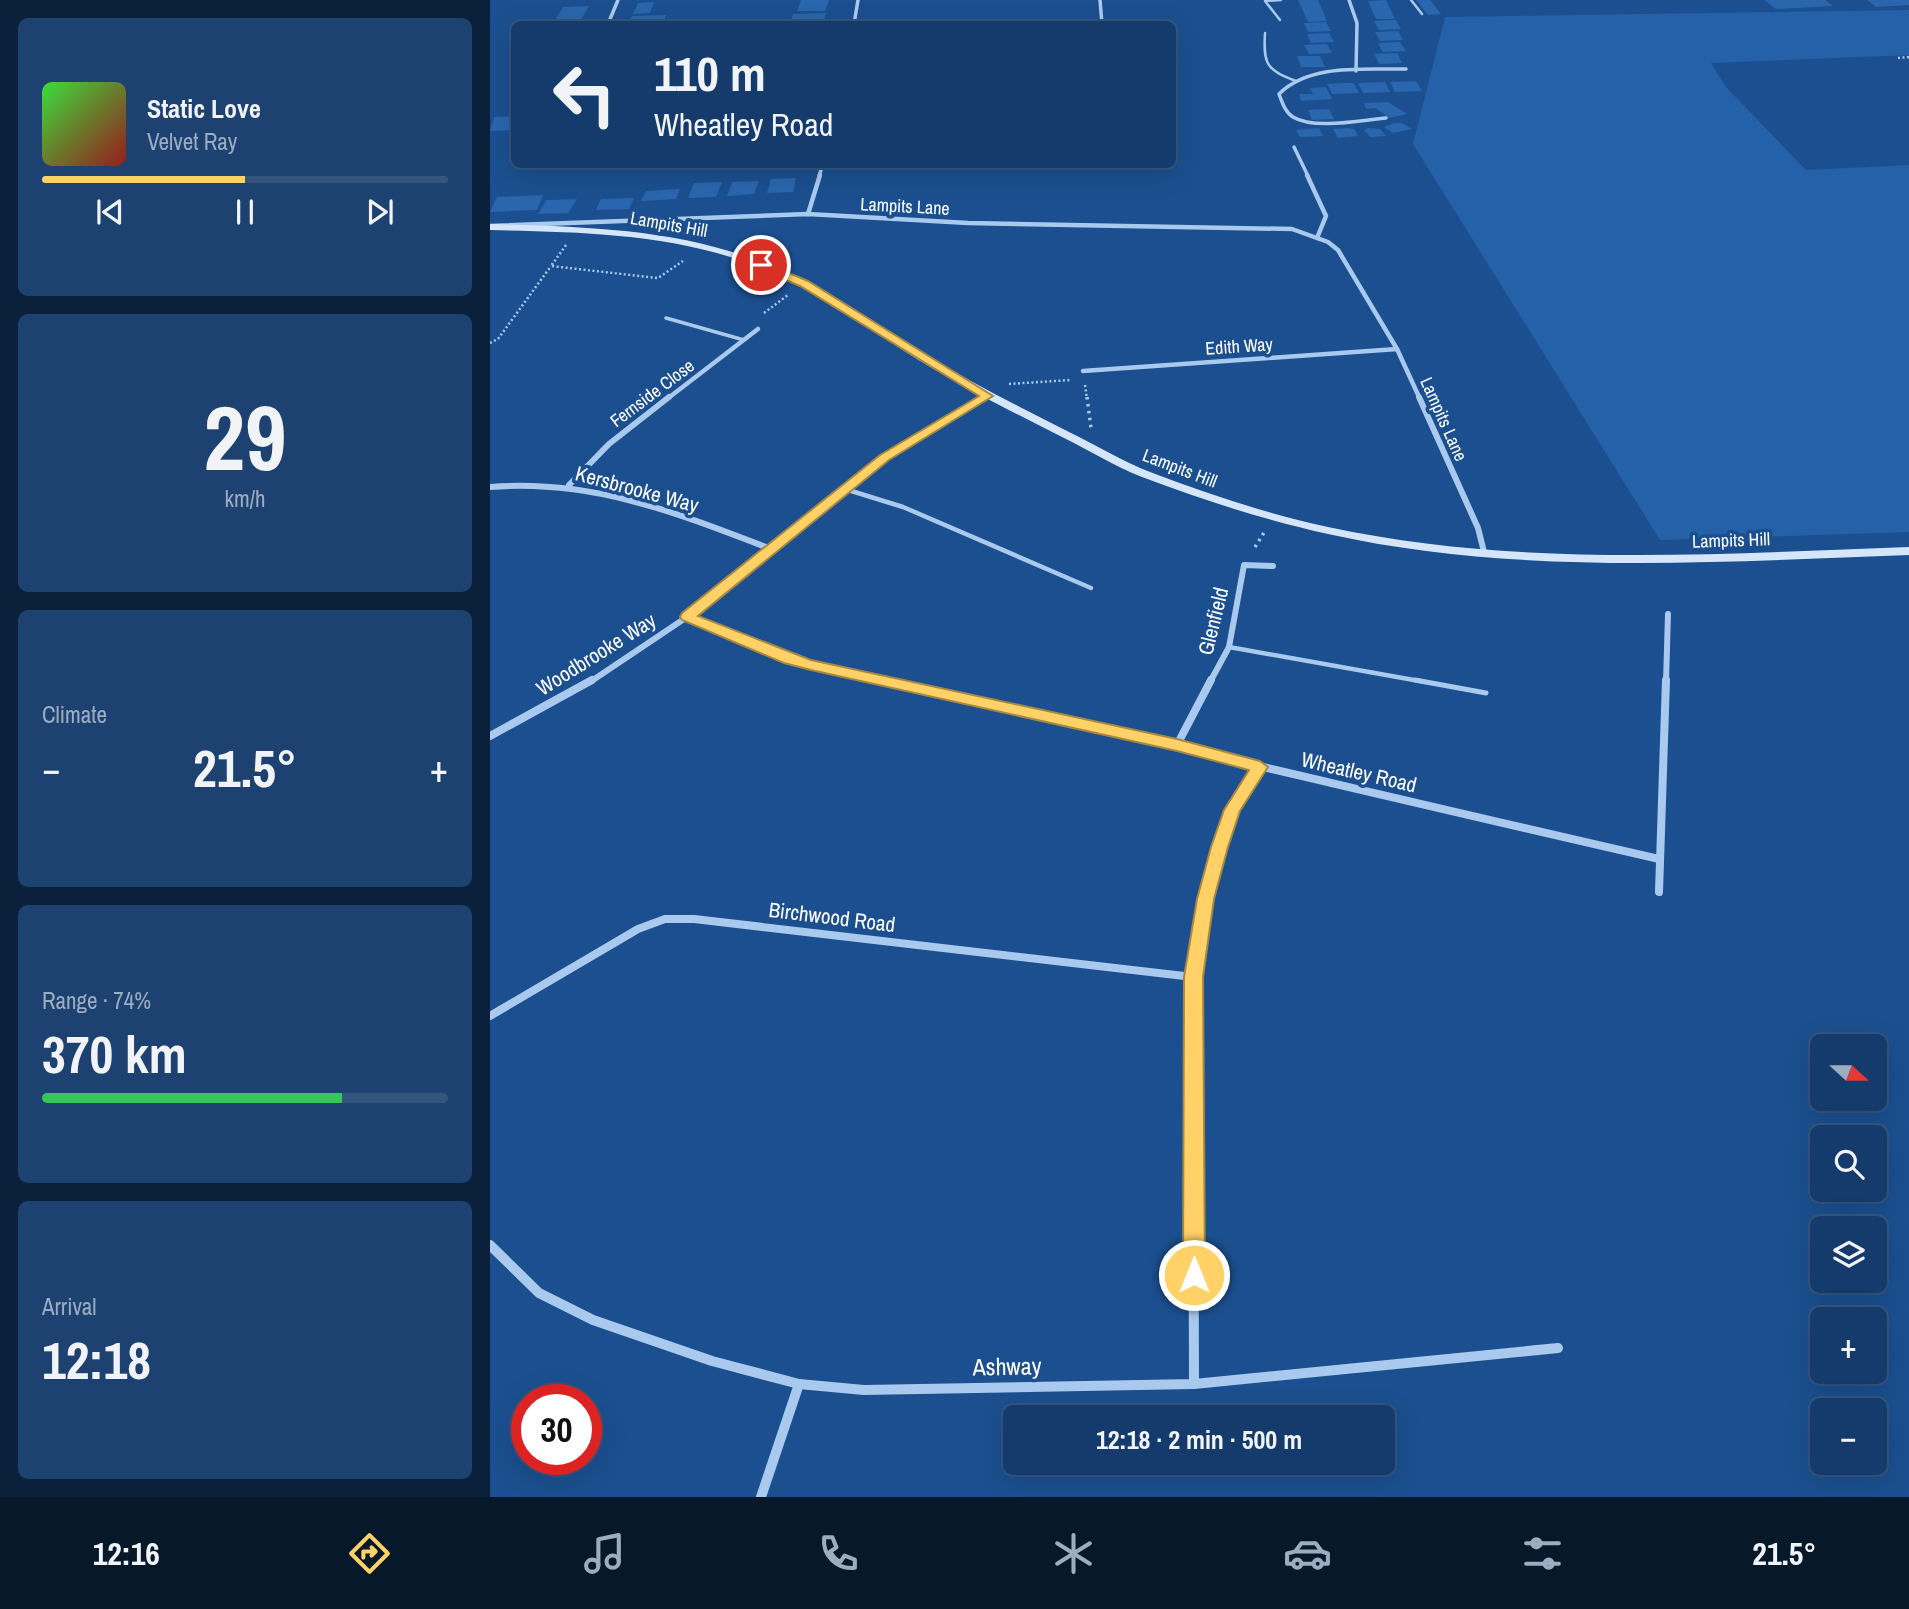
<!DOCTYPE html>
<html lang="en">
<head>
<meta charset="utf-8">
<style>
	:root { --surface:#143b6b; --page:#1d4271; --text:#f1f3f6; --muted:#9dadc1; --line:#33557e; --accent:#ffd166 }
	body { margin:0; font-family:"Archivo Narrow",sans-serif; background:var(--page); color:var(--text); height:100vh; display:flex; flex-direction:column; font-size:26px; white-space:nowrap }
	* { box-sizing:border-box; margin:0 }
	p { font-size:23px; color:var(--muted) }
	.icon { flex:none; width:38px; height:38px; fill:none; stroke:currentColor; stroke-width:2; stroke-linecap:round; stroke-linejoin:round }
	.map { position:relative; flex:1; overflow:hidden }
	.sheet { display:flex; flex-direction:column; gap:18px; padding:18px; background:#0b203b; width:490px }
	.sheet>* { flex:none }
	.guide { position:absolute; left:21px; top:21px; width:665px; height:147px; border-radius:10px; box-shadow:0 7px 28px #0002,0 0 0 2px var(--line); background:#143b6b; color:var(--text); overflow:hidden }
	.needle { width:46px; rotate:111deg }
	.fabs { position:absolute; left:1320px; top:1034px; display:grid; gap:14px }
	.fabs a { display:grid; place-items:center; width:77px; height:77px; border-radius:10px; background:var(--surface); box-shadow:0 7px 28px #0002,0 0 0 2px var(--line); font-size:35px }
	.speed { position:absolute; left:21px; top:1384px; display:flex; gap:14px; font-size:35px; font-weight:700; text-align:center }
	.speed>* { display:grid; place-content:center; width:91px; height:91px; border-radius:50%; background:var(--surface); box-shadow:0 7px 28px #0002,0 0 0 2px var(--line); line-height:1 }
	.speed .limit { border:10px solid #d22; background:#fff; color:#111 }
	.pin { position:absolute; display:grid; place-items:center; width:60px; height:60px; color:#fff; margin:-30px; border:4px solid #fff; border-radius:50%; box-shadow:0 2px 7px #0007 }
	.me { position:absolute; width:77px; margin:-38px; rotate:0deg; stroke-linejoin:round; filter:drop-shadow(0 0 5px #0008) }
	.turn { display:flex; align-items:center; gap:24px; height:147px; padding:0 28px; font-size:32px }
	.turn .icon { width:91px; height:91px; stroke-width:2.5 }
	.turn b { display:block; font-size:49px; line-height:60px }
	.big { font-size:52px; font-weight:700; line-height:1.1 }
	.sheet .tile { flex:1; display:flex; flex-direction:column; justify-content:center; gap:10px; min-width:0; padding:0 24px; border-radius:10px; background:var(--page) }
	.sheet .dial { align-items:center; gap:0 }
	.dial b { font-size:91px; line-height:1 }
	.song { display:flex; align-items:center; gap:21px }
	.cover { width:84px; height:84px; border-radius:10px; background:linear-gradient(135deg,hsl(120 70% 55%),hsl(0 70% 35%)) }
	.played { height:7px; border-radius:4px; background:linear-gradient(90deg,var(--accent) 50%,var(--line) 50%) }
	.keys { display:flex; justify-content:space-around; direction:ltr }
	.heat { display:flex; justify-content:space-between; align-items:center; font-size:38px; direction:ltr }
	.charge { height:10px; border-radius:5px; background:linear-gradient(90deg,#34c759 74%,var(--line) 0) }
	.trip { position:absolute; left:513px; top:1405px; width:392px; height:70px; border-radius:10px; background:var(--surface); box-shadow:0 7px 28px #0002,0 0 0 2px var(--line); font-weight:700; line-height:70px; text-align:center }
	.dock { display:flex; height:112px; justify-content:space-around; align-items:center; background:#08182b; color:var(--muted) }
	.dock .icon { width:49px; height:49px }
	.dock .on { color:var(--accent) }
	.dock b { font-size:32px; color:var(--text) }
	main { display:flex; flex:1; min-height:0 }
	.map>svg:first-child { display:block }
</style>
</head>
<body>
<main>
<section class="sheet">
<div class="tile">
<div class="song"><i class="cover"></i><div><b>Static Love</b><p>Velvet Ray</p></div></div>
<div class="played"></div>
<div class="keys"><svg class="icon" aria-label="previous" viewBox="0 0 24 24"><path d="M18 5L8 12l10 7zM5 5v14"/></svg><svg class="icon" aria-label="pause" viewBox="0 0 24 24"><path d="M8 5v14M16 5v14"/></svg><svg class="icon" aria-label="next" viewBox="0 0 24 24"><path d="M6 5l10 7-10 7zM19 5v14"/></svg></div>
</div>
<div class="tile dial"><b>29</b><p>km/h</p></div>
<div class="tile"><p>Climate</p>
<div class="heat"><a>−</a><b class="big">21.5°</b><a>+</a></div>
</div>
<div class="tile"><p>Range · 74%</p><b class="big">370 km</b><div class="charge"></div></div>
<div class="tile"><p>Arrival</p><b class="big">12:18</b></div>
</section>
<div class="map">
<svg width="1419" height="1497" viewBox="0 0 1419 1497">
	<rect width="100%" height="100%" fill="#1b4f8f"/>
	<polygon fill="#2461a8" points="1419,10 1419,55 1221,63 1236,87 1316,170 1419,165 1419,532 1170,540 923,144 955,17"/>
	<g fill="#2a66ad">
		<polygon points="311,0 339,0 335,11 307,11"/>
		<polygon points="808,0 828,0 837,21 818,22"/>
		<polygon points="896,0 905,19 886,19 878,1"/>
		<polygon points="926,0 940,0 951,14 938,15"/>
		<polygon points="1274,0 1335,0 1343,6 1286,9"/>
		<polygon points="1377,0 1419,0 1419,5 1386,7"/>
		<polygon points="164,2 160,13 143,14 148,3"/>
		<polygon points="99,6 91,20 64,22 73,7"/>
		<polygon points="336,13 333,24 300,24 303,14"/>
		<polygon points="176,15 174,21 139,22 142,16"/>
		<polygon points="906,20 911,29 889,30 884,21"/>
		<polygon points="836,22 841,31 818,32 814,23"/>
		<polygon points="908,31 913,40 890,41 885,32"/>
		<polygon points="839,33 844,42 821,43 817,34"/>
		<polygon points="910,42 916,51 893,52 888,43"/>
		<polygon points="837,44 842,53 819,54 814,45"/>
		<polygon points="907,53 912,63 889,64 884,54"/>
		<polygon points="807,56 830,56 835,67 811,67"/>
		<polygon points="926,81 932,91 905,92 900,82"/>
		<polygon points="895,82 900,92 873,93 868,83"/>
		<polygon points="853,83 864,83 869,93 842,94 837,84"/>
		<polygon points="836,87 842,99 811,101 809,94 823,94 820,88"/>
		<polygon points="898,102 917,114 899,118 886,108 876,109 874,103"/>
		<polygon points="839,109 844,119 822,120 818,110"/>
		<polygon points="24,116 23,130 0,131 4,117"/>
		<polygon points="904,123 912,123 922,129 903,133 894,127"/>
		<polygon points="829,128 833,136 810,137 806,130"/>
		<polygon points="858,128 864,129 868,136 848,138 843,129"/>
		<polygon points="878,128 890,129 896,136 880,137 874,130"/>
		<polygon points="306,178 303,192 277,193 281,179"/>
		<polygon points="269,181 264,194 237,196 242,182"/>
		<polygon points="232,182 226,197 198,198 204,183"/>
		<polygon points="190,189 186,199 151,201 156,191"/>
		<polygon points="53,195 47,210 0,212 7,197"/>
		<polygon points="144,198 139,209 106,210 111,199"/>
		<polygon points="87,199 78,213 48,214 56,200"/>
	</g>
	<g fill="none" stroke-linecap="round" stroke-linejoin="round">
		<g stroke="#a9c9ee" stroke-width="2.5" stroke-dasharray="2 2.5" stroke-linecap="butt">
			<polyline points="1408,58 1419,57"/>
			<polyline points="76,245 61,266 168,278 193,261"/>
			<polyline points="274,313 298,295"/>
			<polyline points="0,343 8,339 61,266"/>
			<polyline points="519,384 580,380"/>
			<polyline points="595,385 597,399"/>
		</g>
		<g stroke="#a9c9ee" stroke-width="3.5" stroke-dasharray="2.5 4.5" stroke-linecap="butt">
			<polyline points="597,397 601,428"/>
			<polyline points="765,547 775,531"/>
		</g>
		<g stroke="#a9c9ee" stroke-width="2.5">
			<polyline points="921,0 932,14"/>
			<polyline points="790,20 775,1 791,0"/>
			<path d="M775 33C773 65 777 70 806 81"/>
		</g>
		<polyline stroke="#a9c9ee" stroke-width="3.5" points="176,318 254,340"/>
		<g stroke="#a9c9ee" stroke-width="4.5">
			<polyline points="355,489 413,507 601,588"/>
			<polyline points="739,647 935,682"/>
		</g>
		<polyline stroke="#a9c9ee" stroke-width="5" points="925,680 996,693"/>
		<g stroke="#a9c9ee" stroke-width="3.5">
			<polyline points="610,0 612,24"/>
			<polyline points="859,0 867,23 866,71"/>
			<polyline points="118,24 128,0"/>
			<polyline points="364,24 368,0"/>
			<path d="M896 118C872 120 824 130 803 117 795 112 792 102 789 94 820 63 875 70 916 69"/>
			<polyline points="804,147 818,176"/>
			<polyline points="329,176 333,164"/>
		</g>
		<g stroke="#a9c9ee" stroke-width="4.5">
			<polyline points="817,175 836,216 827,238"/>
			<polyline points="318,214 330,175"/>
			<polyline points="0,226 318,214 478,223 802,229 838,242 848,250 907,349 930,399"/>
			<polyline points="593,371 907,349"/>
			<polyline points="177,399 268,329"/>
			<polyline points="492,399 497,396"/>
		</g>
		<g stroke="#a9c9ee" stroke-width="6">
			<polyline points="929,397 988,528 994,552"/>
			<polyline points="79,485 119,444 179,397"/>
			<path d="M0 487C103 479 187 513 281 549"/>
			<polyline points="197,617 299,659 399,682"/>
			<polyline points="100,682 197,617 394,458 495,397"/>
			<polyline points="720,682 739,647 754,565 783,566"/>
			<polyline points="1176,682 1178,614"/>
		</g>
		<g stroke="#a9c9ee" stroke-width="8">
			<path d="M391 680C651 737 910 800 1169 859"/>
			<polyline points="0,736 102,680"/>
			<polyline points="687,745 721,680"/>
			<polyline points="1169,892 1176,680"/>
			<polyline points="0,1016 148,929 175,919 204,919 703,977"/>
			<polyline points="703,1041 703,977 715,899 742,810 770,767"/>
		</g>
		<g stroke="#a9c9ee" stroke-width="10">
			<polyline points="703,1040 704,1384"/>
			<polyline points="0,1245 49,1293 103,1320 222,1361 309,1384 374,1390 704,1384 1068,1348"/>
			<polyline points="271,1497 309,1384"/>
		</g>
		<path fill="#d6e6fa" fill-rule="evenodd" d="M0 224C89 227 181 228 265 260 327 283 380 320 435 354 481 383 530 407 579 432 606 445 632 461 660 472 718 494 777 514 838 527 1028 568 1227 554 1419 547V555C1227 562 1027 576 838 534 774 520 713 500 652 477 624 466 599 450 572 437 523 412 474 388 427 359 372 324 320 286 258 263 177 233 86 232 0 230Z"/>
	</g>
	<polygon fill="#ffd166" stroke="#a68842" stroke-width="2" points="268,263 275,263 318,281 503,396 399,460 208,616 321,660 687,739 770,761 778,767 750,811 738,847 724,899 713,977 715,1275 712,1283 704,1286 696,1283 693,1275 694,977 707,899 721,847 734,810 759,770 687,751 321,670 294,663 192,620 190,617 192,613 390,455 489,396 310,286 268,268"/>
	<g text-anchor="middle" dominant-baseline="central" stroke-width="7" stroke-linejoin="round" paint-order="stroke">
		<g font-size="18" fill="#fff" stroke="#1b4f8f">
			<text transform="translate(415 206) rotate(3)">Lampits Lane</text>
			<text transform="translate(179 224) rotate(10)">Lampits Hill</text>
			<text transform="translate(749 346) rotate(-4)">Edith Way</text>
			<text transform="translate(162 393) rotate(-37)">Fernside Close</text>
			<text transform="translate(954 419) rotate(66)">Lampits Lane</text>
			<text transform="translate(690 468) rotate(21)">Lampits Hill</text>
			<text transform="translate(1241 540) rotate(-2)">Lampits Hill</text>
		</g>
		<g font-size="21" fill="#fff" stroke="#1b4f8f">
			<text transform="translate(147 489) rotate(15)">Kersbrooke Way</text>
			<text transform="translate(723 621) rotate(-76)">Glenfield</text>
			<text transform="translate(106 654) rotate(-32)">Woodbrooke Way</text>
			<text transform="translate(869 772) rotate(13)">Wheatley Road</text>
			<text transform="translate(342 917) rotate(7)">Birchwood Road</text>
		</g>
		<g font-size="24" fill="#fff" stroke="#1b4f8f">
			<text transform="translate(517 1366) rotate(-1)">Ashway</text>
		</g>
	</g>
</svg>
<div class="fabs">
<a><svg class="needle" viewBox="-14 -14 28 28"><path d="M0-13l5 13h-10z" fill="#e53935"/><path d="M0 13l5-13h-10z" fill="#9dadc1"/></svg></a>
<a><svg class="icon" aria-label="search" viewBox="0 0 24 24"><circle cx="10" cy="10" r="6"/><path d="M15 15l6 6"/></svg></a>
<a><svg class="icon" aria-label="layers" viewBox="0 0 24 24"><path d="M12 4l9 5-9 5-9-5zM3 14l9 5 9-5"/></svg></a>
<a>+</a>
<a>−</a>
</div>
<div class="speed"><div class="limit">30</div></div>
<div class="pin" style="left:271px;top:265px;background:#d93025"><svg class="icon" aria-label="arrive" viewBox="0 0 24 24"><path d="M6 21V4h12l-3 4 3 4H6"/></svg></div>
<svg class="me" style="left:704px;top:1275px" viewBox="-20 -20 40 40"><circle r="17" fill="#ffd166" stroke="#fff" stroke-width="3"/><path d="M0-11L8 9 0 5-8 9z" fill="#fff"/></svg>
<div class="trip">12:18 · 2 min · 500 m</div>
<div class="guide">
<div class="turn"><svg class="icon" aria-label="left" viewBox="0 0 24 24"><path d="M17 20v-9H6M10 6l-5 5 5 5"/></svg><div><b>110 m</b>Wheatley Road</div></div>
</div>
</div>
</main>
<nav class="dock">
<b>12:16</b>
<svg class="icon on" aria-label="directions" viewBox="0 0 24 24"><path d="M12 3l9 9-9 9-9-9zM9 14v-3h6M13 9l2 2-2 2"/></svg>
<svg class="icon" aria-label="music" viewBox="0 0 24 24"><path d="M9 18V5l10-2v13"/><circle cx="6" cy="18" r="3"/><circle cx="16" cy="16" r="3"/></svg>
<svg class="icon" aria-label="phone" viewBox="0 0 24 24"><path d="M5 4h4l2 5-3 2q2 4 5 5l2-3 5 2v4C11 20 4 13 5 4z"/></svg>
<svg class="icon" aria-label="climate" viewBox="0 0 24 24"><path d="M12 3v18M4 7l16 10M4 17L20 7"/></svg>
<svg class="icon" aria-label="car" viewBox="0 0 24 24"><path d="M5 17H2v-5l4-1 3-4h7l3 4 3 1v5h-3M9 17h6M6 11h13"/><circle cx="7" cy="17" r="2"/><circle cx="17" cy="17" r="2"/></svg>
<svg class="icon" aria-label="filters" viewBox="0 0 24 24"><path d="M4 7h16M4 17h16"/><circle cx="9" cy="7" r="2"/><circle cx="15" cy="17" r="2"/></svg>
<b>21.5°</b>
</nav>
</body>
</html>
